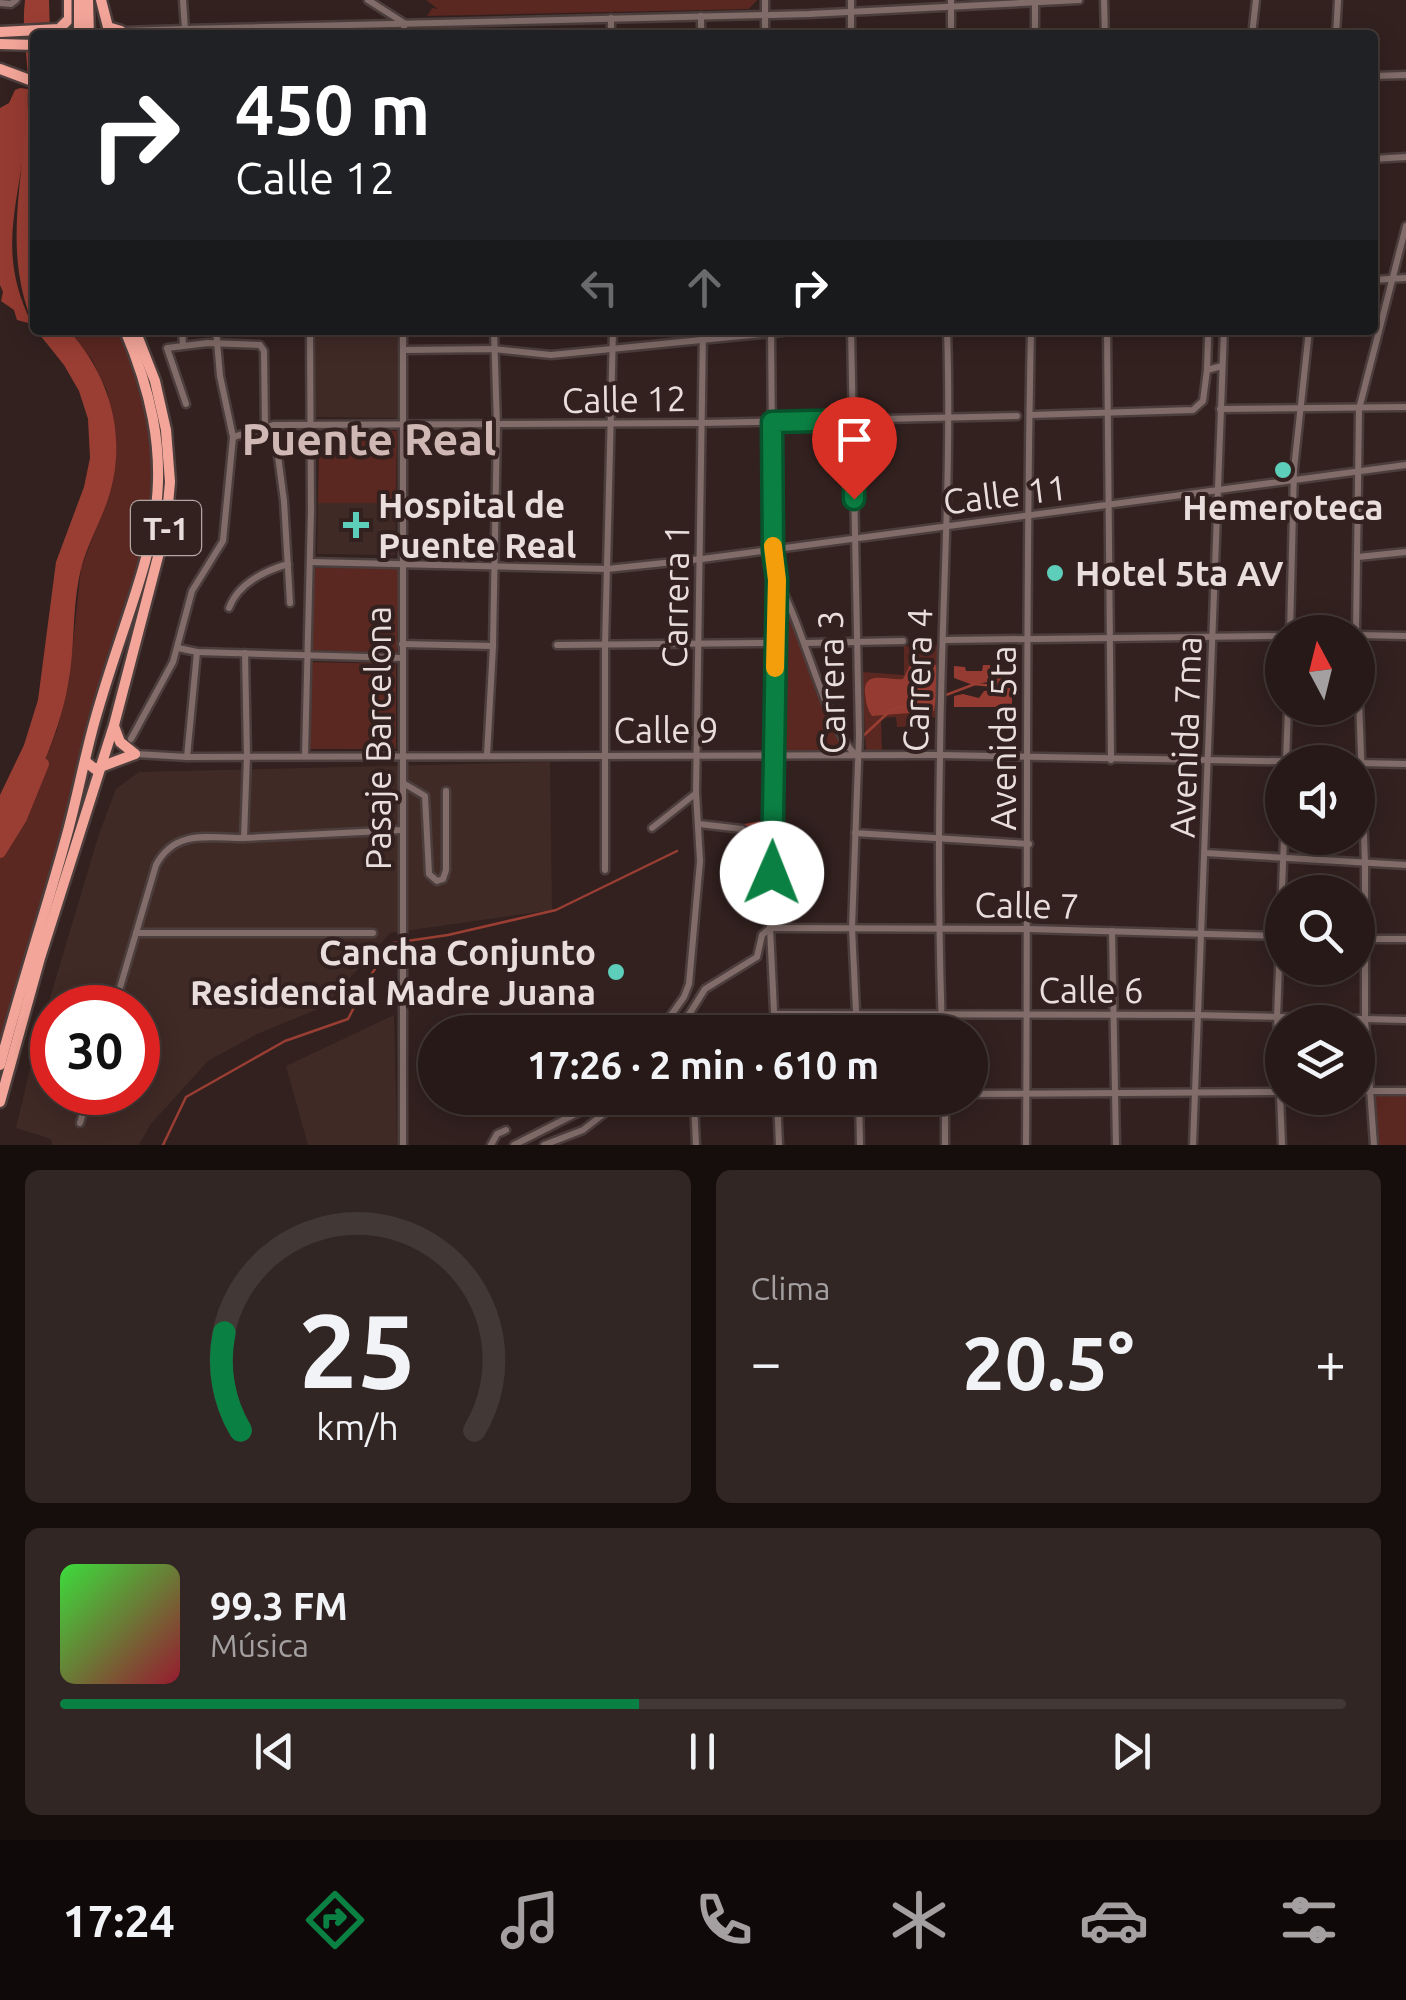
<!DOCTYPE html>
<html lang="es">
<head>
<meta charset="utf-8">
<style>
	:root { --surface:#261917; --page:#322624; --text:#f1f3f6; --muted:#a4a0a1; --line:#423836; --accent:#0b8043 }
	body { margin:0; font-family:Ubuntu,sans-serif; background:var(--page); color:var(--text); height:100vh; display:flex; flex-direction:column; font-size:38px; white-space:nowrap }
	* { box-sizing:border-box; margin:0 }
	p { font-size:32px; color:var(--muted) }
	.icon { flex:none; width:55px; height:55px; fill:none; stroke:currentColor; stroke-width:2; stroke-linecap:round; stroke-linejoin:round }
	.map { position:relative; height:1145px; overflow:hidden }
	.drawer { display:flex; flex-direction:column; gap:25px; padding:25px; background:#150e0d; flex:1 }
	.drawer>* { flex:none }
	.banner { position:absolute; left:30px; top:30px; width:1348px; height:305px; border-radius:10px; box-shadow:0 5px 25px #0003,0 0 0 2px var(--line); background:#202124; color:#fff; overflow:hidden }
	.needle { width:65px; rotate:353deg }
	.controls { position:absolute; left:1265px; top:615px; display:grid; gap:20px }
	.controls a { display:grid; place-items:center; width:110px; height:110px; border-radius:50%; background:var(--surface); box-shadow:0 5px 25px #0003,0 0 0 2px var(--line); font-size:50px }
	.speed { position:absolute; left:30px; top:985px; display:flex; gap:20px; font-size:50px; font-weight:700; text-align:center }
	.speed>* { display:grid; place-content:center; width:130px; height:130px; border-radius:50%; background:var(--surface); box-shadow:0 5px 25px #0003,0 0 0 2px var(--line); line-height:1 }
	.speed .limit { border:15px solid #d22; background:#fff; color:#111 }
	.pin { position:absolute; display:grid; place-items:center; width:85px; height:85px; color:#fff; margin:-102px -42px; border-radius:50% 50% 50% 0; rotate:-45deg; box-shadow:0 0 10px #0007 }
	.pin .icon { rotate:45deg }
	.me { position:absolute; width:110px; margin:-55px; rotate:1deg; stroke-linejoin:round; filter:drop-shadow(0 0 8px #0008) }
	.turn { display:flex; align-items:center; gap:35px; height:210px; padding:0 40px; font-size:45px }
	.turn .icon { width:130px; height:130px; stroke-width:2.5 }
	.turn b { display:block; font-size:70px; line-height:85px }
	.lanes { display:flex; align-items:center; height:95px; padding:0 40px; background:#0003; justify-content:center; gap:50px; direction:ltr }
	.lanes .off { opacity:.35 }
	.big { font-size:75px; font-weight:700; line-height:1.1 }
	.drawer .widget { flex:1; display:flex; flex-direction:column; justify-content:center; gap:15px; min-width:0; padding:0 35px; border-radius:15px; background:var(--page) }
	.drawer .dial { align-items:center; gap:0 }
	.dial svg { height:260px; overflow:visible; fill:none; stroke:var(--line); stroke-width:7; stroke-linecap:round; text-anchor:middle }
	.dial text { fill:var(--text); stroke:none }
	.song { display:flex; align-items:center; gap:30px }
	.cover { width:120px; height:120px; border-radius:15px; background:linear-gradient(135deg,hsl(120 70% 55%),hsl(350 70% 35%)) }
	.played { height:10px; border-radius:5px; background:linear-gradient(90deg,var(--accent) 45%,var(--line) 45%) }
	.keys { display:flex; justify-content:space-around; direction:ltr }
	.heat { display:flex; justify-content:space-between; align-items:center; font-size:55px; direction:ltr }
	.drawer .tiles { flex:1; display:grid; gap:25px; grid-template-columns:1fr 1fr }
	.widget:last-child { grid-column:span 2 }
	.trip { position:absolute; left:418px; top:1015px; width:570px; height:100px; border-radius:50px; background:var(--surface); box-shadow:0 5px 25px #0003,0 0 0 2px var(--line); font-weight:700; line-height:100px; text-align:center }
	.tab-bar { display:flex; height:160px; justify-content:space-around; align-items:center; background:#0f0a09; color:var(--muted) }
	.tab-bar .icon { width:70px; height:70px }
	.tab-bar .on { color:var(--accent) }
	.tab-bar b { font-size:45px; color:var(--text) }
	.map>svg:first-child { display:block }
</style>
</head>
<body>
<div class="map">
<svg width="1406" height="1145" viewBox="0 0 1406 1145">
	<rect width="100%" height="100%" fill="#32211f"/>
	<g fill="#402a26" fill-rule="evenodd">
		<polygon points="316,330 397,330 397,418 316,417"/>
		<polygon points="318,503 396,503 395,555 317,554"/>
		<path d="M550 762 552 910 390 933 325 1006 255 1035 208 1061 150 1125 139 1145H52L51 1139 16 1128 35 1048 99 834 116 789 139 772ZM52 1008H138V1092H52Z"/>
		<polygon points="394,1015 397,1145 308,1145 286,1066"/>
	</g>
	<g fill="#5a2721">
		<polygon points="426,0 757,0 749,9 427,16 432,8 438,9"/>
		<polygon points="68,330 125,330 146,384 158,506 0,1065 0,854 38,777 57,730 69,681 81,568 109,495 116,460 116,437 107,391 92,360"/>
		<polygon points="327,430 397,431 396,503 318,503 319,437"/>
		<polygon points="314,568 399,568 397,653 311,650"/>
		<polygon points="783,610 789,610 843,751 781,751 779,613"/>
		<polygon points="938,645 937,717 921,719 921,726 897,727 896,717 881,718 882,751 866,752 862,672 904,675 904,646"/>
		<polygon points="311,662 396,664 396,749 308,749"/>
		<polygon points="855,1015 855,1032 782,1032 782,1016"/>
		<polygon points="1375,1095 1406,1095 1406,1145 1378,1145"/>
	</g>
	<g fill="#963b31">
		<path d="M20 88 28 89C27 110 27 131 24 151 14 219 0 259 32 324L17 320 14 310 1 301 3 292 0 285V108L9 103 15 90Z"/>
		<path d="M917 662H931L936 665 939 682 934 711 872 716C867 709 866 702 865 693 863 669 889 681 903 679L910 665Z"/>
		<polygon points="983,665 990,665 990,672 1005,672 1005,688 1012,688 1012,707 954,707 954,696 963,694 979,698 984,691 998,690 988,682 973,685 954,678 954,666 965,667 966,671 982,671"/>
	</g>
	<g fill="#9a3e34">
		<path d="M25 0H49L50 35H35V329C0 250 25 178 28 93 29 62 21 31 25 0Z"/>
		<path d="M36 330H68C111 376 128 439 108 499 99 526 84 550 79 578 72 613 75 649 68 685 57 745 27 799 0 854V795L24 745 38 700 56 562 84 487 90 458 88 419 79 391 64 365Z"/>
	</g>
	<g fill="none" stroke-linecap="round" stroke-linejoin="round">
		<g stroke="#9a3e34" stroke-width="2.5">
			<polyline points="861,738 892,709 930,701 975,684 1003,687"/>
			<polyline points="740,826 768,821"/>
			<polyline points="407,941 448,935 556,910 677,851"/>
			<polyline points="163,1145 186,1097 285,1041 348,1019 369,978 392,943 399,942"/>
		</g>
		<polyline stroke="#9a3e34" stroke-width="12" points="0,852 21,818 43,764"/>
		<g stroke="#4c3e3c" stroke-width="11">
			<g id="minor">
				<polyline points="183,0 185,29"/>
				<polyline points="368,0 404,23 404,35"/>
				<polyline points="765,0 765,35"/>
				<polyline points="851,0 851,35"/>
				<polyline points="1104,0 1105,35"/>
				<polyline points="0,3 11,4 16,0"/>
				<polyline points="701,16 701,35"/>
				<polyline points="611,18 611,35"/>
				<polyline points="121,34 121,31 185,29 809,14 1079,0"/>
				<polyline points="951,35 951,0"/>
				<polyline points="1035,35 1035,1"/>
				<polyline points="1252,35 1256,0"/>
				<polyline points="1336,35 1338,0"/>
				<polyline points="1372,76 1406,75"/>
				<polyline points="1372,159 1406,157"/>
				<polyline points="1372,280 1406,278"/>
				<polyline points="182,330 183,345"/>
				<polyline points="771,330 773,550 777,580 770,928 775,1032"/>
				<polyline points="851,330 859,736 852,928 857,1032"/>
				<polyline points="1107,330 1111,760"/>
				<polyline points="403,350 494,349 551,355 802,330"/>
				<polyline points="1207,370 1208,339"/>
				<polyline points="186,404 167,348 208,343 260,345 264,351 265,426"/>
				<polyline points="1220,409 1406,407"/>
				<polyline points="1030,415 1193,410 1203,401 1207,370 1222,366"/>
				<polyline points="274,426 284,501 290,603"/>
				<polyline points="233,437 274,425 703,423 1017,416"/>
				<polyline points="1358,557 1406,552"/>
				<polyline points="310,562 607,569 702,559 1406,465"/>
				<path d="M777 581C803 623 826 729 856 755"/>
				<path d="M229 608C238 584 264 571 288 564"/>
				<polyline points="1290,632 1294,469 1309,330"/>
				<polyline points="1356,632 1359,409 1406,226"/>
				<polyline points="1358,635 1406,636"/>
				<polyline points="944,640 1282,636"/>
				<polyline points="806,643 903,641"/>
				<polyline points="402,644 493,646"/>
				<polyline points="557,645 775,643"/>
				<polyline points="178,648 197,652 402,658"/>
				<polyline points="1358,672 1365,863 1365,1020 1374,1145"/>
				<polyline points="131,739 173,662 192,591 223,541 233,437 220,376 216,330"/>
				<polyline points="136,754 187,757 940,755 1318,762"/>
				<polyline points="487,755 493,646 497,426 494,330"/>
				<polyline points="305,756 311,511 310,330"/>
				<polyline points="187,757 197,652"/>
				<polyline points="1286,761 1288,708"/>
				<polyline points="1358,763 1406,764"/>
				<polyline points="403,783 425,796 429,874 437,881 443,879 446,870 446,791"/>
				<polyline points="699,824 742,829"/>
				<polyline points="652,828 695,794"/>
				<polyline points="855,833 1029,844"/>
				<polyline points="244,838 402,830"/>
				<polyline points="1205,853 1406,865"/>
				<polyline points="605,870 605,646 613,330"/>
				<polyline points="770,928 1028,929 1282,936"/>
				<polyline points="1112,931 1116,1145"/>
				<polyline points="136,933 373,933"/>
				<polyline points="1358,939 1406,939"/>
				<path d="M114 1008 156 865C175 829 208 838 244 838L247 756 245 653"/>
				<polyline points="775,1014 1196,1015 1406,1020"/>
				<polyline points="659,1032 684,997 689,984 700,861 696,793 703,330"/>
				<polyline points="678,1032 705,989 757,957 762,935 770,928"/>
				<path d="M942 1032C939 941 938 849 940 758 941 615 952 473 947 330"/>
				<polyline points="1358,1091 1406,1091"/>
				<polyline points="970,1094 1282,1092"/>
				<polyline points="777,1098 779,1145"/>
				<polyline points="859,1098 860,1145"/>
				<polyline points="945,1098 945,1145"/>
				<polyline points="694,1101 696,1145"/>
				<polyline points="658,1102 844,1098"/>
				<polyline points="80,1123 89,1092"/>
				<polyline points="403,1145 403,330"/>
				<polyline points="491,1145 497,1134 506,1130"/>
				<polyline points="514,1145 587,1108 601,1098"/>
				<polyline points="544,1145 583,1130 624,1098"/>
				<path d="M1026 1145C1028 873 1025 602 1031 330"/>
				<polyline points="1193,1145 1224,330"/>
				<polyline points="1282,1145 1277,1017 1284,838"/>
			</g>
		</g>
		<g stroke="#4c3e3c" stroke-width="15">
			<g id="highway">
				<polyline points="101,0 108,27 121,31"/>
				<polyline points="0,32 59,29 69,19 69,0"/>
				<polyline points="0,44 35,45"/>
				<polyline points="0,69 35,82"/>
				<polyline points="114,726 120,742 135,754"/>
				<polyline points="85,761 95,769 135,754"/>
				<path d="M0 1065C20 989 45 914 66 838 77 799 84 759 95 720 139 563 195 496 125 330"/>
				<polyline points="0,1102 40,958 114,725 166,526 170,482 166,430 155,381 135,330"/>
			</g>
		</g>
		<use href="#minor" stroke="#816c69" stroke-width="6"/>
		<use href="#highway" stroke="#f3a599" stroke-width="10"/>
		<g stroke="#4c3e3c" stroke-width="15" stroke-linecap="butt">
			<g id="highway-bridge">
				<polyline points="79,0 79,35"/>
				<polyline points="88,0 89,35"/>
			</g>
		</g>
		<use href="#highway-bridge" stroke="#f3a599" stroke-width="10"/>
	</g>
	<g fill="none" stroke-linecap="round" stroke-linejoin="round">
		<g stroke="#07532c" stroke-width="25">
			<polyline id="route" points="772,873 777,580 773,550 772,422 854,420 854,499"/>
		</g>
		<use href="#route" stroke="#0b8043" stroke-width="18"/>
		<polyline stroke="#f59e0b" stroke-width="18" points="773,546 777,580 775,668"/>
	</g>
	<g fill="#5dceb9" stroke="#32211f" stroke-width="4">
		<circle cx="1283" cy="470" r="10"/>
		<path d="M351 510h10v10h10v10h-10v10h-10v-10h-10v-10h10z"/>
		<circle cx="1055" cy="573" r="10"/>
		<circle cx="616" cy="972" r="10"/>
	</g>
	<g text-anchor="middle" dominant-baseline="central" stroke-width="8" stroke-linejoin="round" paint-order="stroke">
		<rect fill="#32211f" stroke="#b3a5a3" stroke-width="2.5" x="131" y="501" width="70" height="54" rx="8"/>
		<g font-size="32" font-weight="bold" fill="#eadedc">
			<text x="166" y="528">T-1</text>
		</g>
		<g font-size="35" fill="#eadedc" stroke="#32211f">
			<text transform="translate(624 399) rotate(-1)">Calle 12</text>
			<text transform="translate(1005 494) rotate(-7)">Calle 11</text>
			<text transform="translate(675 596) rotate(-89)">Carrera 1</text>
			<text transform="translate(917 680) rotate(-88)">Carrera 4</text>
			<text transform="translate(831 682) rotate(-91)">Carrera 3</text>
			<text x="666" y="730">Calle 9</text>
			<text transform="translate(1185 737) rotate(-88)">Avenida 7ma</text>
			<text transform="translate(378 738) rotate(-90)">Pasaje Barcelona</text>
			<text transform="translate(1003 738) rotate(-90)">Avenida 5ta</text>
			<text transform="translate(1027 905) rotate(1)">Calle 7</text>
			<text x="1091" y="990">Calle 6</text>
		</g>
		<g font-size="35" font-weight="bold" fill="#eadedc" stroke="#32211f" text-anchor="start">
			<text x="378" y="505">Hospital de<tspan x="378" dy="40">Puente Real</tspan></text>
			<text x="1283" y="507" text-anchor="middle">Hemeroteca</text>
			<text x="1075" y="573">Hotel 5ta AV</text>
			<text x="596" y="952" text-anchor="end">Cancha Conjunto<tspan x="596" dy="40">Residencial Madre Juana</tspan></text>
		</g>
		<g font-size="45" font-weight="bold" fill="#d0b9b5" stroke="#32211f">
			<text x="369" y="438">Puente Real</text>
		</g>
	</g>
</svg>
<div class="controls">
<a><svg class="needle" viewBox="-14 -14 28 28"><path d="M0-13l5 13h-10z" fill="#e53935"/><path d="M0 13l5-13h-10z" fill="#a4a0a1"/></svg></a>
<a><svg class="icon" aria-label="sound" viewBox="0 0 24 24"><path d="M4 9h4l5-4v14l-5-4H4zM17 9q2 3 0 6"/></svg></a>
<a><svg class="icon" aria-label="search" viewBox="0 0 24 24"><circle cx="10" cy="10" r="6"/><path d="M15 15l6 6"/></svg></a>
<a><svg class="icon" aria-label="layers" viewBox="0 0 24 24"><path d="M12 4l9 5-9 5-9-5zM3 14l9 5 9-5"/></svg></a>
</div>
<div class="speed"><div class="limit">30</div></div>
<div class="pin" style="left:854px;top:499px;background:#d93025"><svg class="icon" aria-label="arrive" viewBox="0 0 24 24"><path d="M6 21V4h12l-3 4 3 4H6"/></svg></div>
<svg class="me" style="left:772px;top:873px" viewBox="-20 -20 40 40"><circle r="19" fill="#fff"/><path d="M0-13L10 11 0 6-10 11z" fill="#0b8043"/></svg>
<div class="trip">17:26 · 2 min · 610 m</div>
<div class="banner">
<div class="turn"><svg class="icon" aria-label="right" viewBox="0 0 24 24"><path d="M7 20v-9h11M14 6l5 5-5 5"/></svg><div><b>450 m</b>Calle 12</div></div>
<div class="lanes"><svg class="icon off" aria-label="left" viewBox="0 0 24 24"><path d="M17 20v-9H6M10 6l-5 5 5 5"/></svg><svg class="icon off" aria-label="ahead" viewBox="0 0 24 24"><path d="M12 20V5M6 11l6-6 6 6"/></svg><svg class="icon" aria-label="right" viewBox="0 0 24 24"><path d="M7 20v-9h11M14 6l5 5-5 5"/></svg></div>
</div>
</div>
<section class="drawer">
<div class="tiles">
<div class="widget dial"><svg viewBox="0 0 100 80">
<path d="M14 69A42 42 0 1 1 86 69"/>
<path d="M14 69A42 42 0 0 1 9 39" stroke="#0b8043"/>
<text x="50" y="56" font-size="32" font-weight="700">25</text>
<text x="50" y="72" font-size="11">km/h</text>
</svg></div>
<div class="widget"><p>Clima</p>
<div class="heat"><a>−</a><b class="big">20.5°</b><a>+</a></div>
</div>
<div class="widget">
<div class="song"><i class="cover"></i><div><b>99.3 FM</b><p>Música</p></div></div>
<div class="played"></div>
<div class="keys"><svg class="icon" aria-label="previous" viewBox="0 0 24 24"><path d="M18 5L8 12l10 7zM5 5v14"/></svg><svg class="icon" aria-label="pause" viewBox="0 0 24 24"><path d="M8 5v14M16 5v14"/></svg><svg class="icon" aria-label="next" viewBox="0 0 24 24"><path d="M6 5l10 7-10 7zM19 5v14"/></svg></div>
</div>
</div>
</section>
<nav class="tab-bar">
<b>17:24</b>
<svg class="icon on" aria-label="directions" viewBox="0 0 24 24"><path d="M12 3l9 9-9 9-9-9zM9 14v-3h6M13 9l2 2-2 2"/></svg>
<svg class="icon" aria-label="music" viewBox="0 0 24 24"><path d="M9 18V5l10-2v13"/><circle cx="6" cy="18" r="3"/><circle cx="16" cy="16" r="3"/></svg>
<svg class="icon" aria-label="phone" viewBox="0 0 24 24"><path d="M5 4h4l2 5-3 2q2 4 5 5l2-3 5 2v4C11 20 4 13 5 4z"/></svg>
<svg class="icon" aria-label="climate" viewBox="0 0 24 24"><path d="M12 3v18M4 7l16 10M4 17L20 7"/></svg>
<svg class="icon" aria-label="car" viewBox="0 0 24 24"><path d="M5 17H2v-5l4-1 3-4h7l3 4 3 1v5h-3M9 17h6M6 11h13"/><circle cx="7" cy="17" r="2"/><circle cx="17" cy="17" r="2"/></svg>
<svg class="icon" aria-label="filters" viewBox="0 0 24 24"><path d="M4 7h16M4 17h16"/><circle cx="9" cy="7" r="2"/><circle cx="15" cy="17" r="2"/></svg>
</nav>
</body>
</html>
